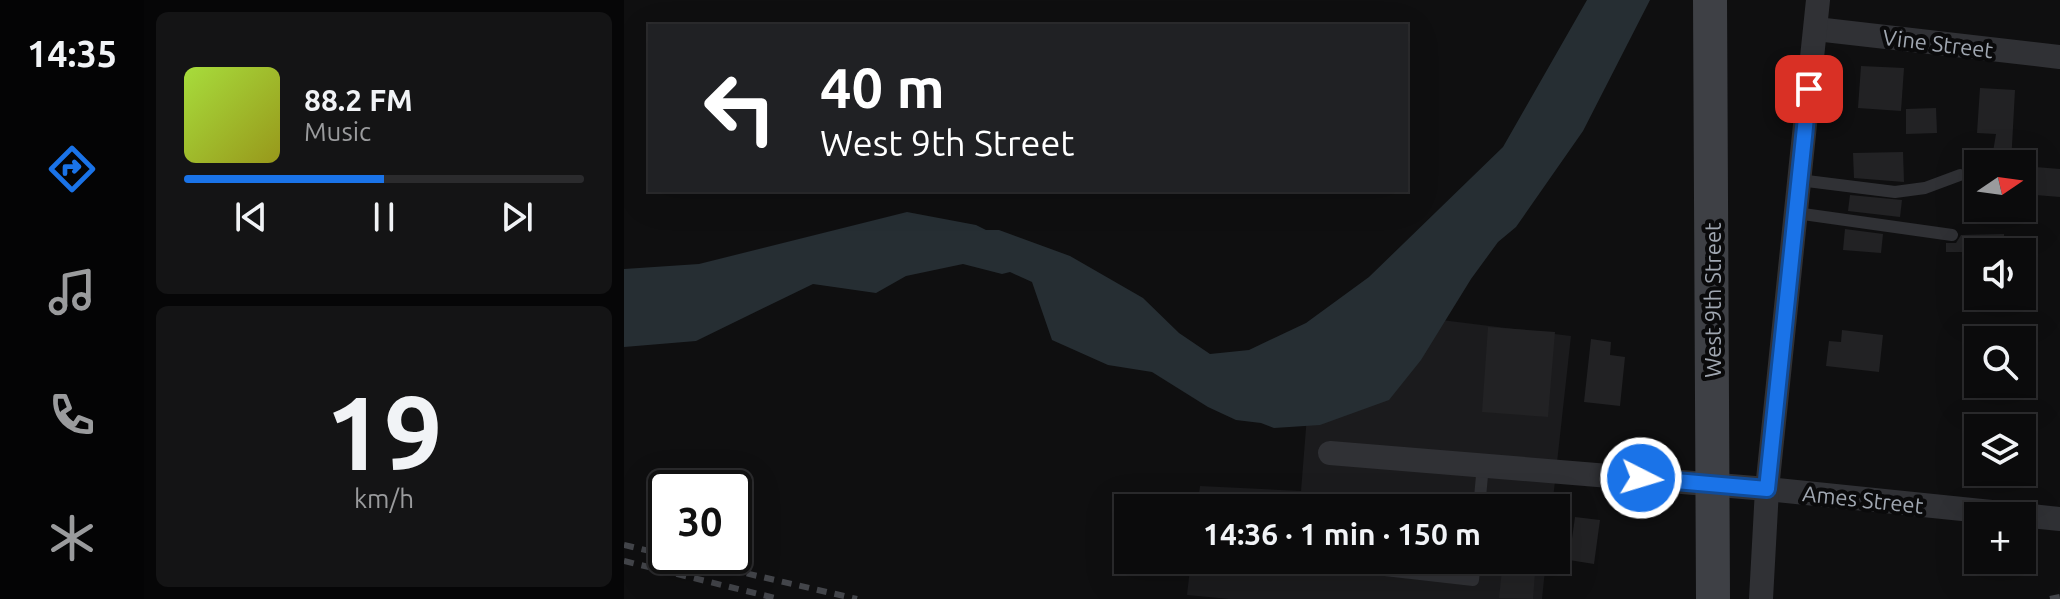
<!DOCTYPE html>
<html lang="en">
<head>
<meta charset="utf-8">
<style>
	:root { --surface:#0b0b0c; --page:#141415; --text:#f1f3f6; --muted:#9a9b9d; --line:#2b2b2d; --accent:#1a73e8 }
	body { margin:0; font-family:Ubuntu,sans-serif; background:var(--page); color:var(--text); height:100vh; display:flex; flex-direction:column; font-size:30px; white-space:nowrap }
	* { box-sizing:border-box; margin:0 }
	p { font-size:26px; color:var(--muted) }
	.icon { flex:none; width:44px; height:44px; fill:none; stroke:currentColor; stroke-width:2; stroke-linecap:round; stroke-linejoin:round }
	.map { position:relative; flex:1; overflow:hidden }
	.sheet { display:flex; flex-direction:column; gap:12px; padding:12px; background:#060607; width:480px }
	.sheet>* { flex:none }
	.banner { position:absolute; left:24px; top:24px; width:760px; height:168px; border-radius:0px; box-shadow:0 8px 32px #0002,0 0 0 2px var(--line); background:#202124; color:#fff; overflow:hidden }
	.needle { width:52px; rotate:77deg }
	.fabs { position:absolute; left:1340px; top:150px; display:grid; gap:16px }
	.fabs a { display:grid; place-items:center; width:72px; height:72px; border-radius:0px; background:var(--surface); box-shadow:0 8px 32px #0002,0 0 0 2px var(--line); font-size:40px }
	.speed { position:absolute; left:24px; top:470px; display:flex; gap:16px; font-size:40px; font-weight:700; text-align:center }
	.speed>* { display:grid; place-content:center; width:104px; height:104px; border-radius:50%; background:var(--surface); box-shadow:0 8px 32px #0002,0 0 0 2px var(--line); line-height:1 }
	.speed .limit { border:4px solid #111; border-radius:12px; background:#fff; color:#111 }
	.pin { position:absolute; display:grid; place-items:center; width:68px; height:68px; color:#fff; margin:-34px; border-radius:16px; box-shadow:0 4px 12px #0006 }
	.me { position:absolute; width:88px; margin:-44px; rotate:95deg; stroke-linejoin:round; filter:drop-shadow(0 0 6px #0008) }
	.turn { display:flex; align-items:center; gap:28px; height:168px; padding:0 40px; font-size:36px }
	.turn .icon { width:104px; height:104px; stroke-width:2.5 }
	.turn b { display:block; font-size:56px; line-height:68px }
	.sheet .card { flex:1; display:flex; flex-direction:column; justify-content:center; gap:12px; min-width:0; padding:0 28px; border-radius:12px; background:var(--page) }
	.sheet .dial { align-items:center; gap:0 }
	.dial b { font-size:104px; line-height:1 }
	.song { display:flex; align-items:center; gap:24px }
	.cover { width:96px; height:96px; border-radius:12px; background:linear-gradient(135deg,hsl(80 70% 55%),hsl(60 70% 35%)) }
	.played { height:8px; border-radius:4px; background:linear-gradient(90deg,var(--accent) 50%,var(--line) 50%) }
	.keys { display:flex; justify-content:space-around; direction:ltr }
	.trip { position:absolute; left:490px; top:494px; width:456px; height:80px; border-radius:0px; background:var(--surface); box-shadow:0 8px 32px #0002,0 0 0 2px var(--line); font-weight:700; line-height:80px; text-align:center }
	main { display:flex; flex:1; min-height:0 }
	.dock { display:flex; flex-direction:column; width:144px; justify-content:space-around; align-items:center; background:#040405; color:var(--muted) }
	.dock .icon { width:56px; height:56px }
	.dock .active { color:var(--accent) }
	.dock b { font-size:36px; color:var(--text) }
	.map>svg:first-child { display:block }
</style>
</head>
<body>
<main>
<nav class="dock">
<b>14:35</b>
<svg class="icon active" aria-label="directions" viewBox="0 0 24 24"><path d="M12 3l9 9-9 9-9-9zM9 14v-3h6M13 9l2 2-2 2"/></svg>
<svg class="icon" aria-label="music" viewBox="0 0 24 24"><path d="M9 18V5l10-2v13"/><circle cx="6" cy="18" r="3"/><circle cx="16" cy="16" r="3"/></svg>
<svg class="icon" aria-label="phone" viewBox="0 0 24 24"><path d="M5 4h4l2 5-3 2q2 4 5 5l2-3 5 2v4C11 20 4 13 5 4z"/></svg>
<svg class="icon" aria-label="climate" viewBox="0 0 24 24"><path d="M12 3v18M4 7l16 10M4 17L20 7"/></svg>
</nav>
<section class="sheet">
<div class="card">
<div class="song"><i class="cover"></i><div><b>88.2 FM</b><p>Music</p></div></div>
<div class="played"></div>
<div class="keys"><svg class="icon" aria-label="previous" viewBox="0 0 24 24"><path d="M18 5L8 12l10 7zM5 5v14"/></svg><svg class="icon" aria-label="pause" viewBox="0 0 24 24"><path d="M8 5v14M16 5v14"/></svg><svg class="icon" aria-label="next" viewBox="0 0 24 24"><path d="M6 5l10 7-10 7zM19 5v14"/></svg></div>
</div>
<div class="card dial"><b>19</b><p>km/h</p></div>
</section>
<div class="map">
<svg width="1436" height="599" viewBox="0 0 1436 599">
	<rect width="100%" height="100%" fill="#0f0f10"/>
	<g fill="#1b1b1d">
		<polygon points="777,315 947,336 928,508 573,508 576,486 677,491 686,378"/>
		<polygon points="567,560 922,560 918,599 606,599 563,595"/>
	</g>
	<polygon fill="#262e33" points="963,0 1026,0 959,131 892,227 874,242 847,279 797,360 765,400 696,425 650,428 637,423 612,420 584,407 528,372 484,365 428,340 408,282 386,272 378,274 339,264 282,276 252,293 189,284 72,341 0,347 0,269 75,264 283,212 352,225 362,230 375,230 446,256 519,298 555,333 586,354 625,350 682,323 745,277 879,147"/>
	<g fill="#222224">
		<polygon points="1237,66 1280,68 1277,111 1234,108"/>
		<polygon points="1356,88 1391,90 1387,164 1367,164 1372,134 1353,133"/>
		<polygon points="1312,108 1313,133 1282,134 1282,109"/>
		<polygon points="1279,152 1280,182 1230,178 1229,153"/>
		<polygon points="1398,166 1436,169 1436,197 1398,194"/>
		<polygon points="1226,195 1278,200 1276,217 1224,211"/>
		<polygon points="1221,229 1259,234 1257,253 1219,250"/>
		<polygon points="1380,234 1380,252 1322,252 1322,243 1332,243 1337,235"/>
		<polygon points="864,327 931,332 924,417 858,412"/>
		<polygon points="1218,330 1259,335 1255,372 1202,366 1205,341 1217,342"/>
		<polygon points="967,339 987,342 986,355 1001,357 996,406 960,402"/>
		<polygon points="951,517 976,520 970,564 945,560"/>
		<polygon points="879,560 912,560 909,599 875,598"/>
	</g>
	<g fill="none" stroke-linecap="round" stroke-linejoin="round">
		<g stroke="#303135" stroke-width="12">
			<polyline points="1175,180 1271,192 1301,188 1336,175"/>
			<polyline points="1172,213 1328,235"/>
			<polyline points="855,508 859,465"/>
			<polyline points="673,560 849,580 851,560"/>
		</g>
		<g stroke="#303135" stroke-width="24">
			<polyline points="1192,29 1436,57"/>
			<polyline points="706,453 1143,489 1436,519"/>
			<polyline points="1137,599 1143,489 1194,0"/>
		</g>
		<g stroke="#43454a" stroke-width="6" stroke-dasharray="10 8" stroke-linecap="butt">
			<polyline points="0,545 233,599"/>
			<polyline points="0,561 155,599"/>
			<polyline points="1426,599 1436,597"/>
		</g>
		<polyline stroke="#3e4045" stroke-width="34" points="1086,0 1089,599"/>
	</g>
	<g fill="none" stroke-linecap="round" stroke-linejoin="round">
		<g stroke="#114b97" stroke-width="20">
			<polyline id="route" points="1017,478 1143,489 1185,89"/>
		</g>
		<use href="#route" stroke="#1a73e8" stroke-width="14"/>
	</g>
	<g text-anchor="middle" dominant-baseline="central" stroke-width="8" stroke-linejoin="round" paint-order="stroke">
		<g font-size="22" fill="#a0a7b1" stroke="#0a0a0b">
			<text transform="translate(1314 43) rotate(7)">Vine Street</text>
			<text transform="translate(1088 300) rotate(-90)">West 9th Street</text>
			<text transform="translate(1239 499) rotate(6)">Ames Street</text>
		</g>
	</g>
</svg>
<div class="fabs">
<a><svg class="needle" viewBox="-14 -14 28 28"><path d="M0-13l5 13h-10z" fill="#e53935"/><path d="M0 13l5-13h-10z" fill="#9a9b9d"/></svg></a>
<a><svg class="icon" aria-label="sound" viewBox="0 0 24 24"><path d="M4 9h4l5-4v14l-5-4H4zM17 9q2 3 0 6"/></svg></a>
<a><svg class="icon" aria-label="search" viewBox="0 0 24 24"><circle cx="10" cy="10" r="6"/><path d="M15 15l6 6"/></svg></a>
<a><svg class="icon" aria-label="layers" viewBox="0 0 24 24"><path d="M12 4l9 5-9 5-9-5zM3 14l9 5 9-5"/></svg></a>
<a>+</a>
</div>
<div class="speed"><div class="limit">30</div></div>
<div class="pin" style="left:1185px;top:89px;background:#d93025"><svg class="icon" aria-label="arrive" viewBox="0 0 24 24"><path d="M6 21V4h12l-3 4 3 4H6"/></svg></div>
<svg class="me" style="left:1017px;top:478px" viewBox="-20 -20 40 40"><circle r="17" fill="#1a73e8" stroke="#fff" stroke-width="3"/><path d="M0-11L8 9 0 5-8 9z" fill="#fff"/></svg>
<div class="trip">14:36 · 1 min · 150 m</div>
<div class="banner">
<div class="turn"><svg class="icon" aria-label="left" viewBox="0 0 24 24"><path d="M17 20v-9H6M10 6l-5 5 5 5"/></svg><div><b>40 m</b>West 9th Street</div></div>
</div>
</div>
</main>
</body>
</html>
